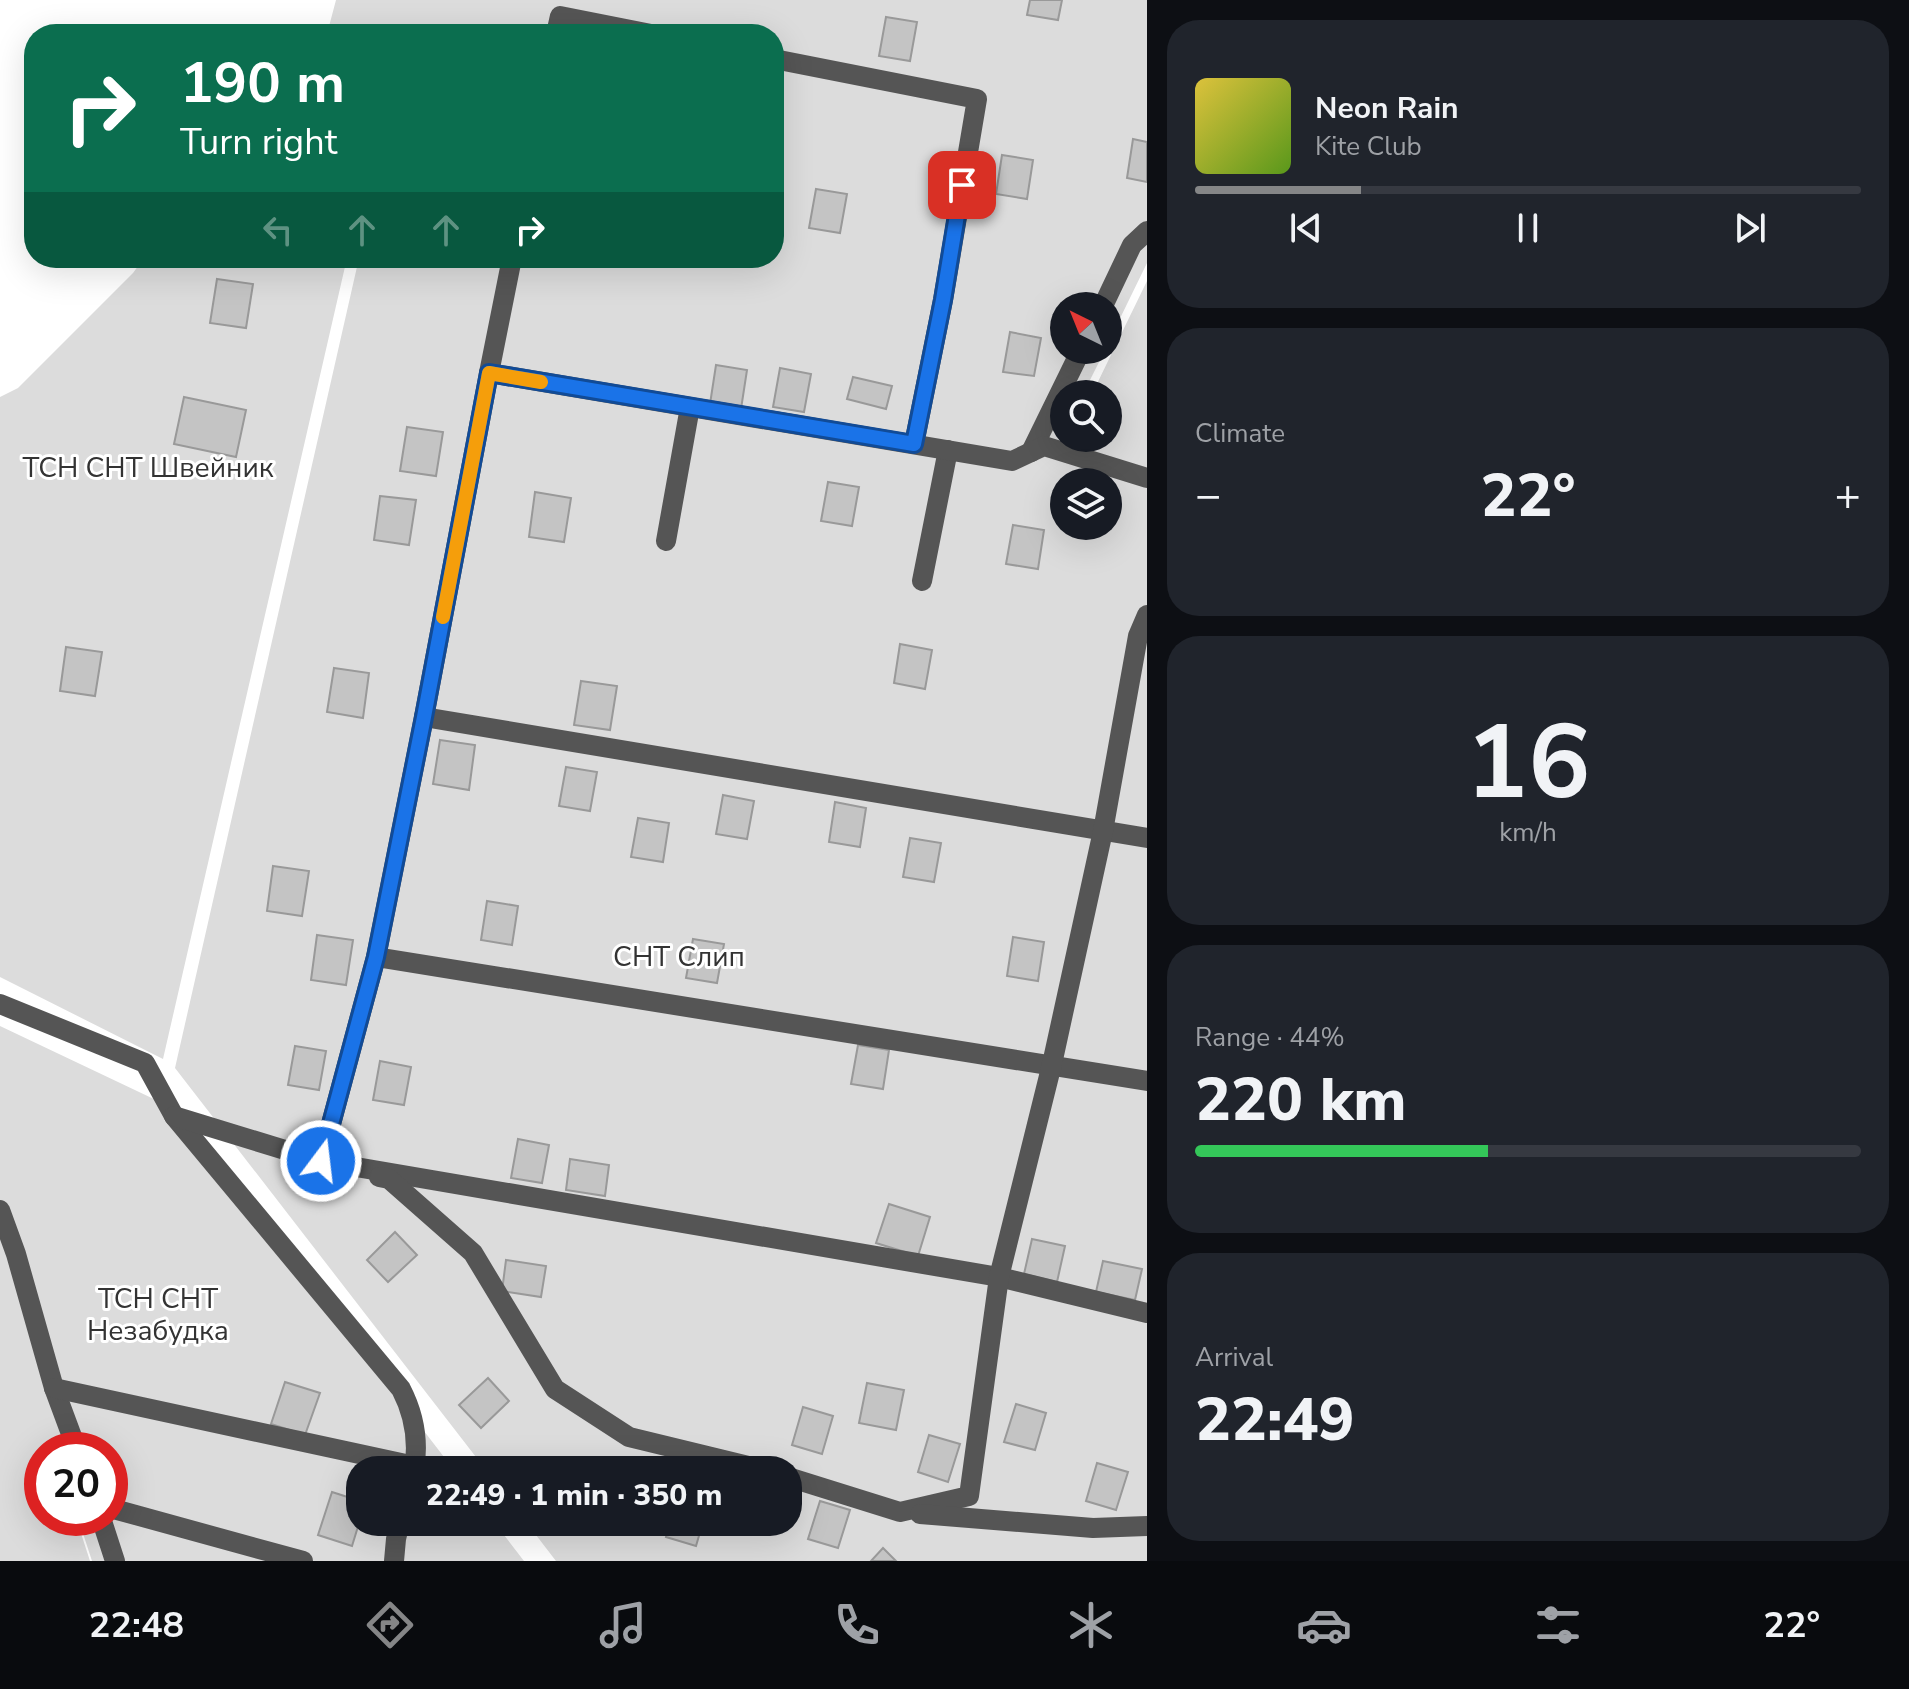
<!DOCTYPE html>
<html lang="en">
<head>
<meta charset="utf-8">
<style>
	:root { --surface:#171b24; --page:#20242c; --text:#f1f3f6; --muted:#9ea1a6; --line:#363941; --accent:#858687 }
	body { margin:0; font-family:"Nunito Sans",sans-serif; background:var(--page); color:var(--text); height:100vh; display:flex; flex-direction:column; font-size:30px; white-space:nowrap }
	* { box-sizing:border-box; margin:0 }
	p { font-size:26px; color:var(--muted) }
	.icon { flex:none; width:44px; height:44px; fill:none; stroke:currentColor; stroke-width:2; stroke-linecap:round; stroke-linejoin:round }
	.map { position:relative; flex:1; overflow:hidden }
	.drawer { display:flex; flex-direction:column; gap:20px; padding:20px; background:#0d0f14; width:762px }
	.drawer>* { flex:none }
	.hud { position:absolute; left:24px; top:24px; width:760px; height:244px; border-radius:32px; box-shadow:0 8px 32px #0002; background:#0b6e4f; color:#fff; overflow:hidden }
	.needle { width:52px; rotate:317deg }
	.fabs { position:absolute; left:1050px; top:292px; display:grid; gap:16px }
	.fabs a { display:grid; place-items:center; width:72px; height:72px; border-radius:50%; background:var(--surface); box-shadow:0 8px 32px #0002; font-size:40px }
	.speed { position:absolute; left:24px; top:1432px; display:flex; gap:16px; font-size:40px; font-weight:700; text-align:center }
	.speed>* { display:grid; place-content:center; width:104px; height:104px; border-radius:50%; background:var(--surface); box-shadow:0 8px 32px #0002; line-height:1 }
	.speed .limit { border:12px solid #d22; background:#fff; color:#111 }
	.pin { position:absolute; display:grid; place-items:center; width:68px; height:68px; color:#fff; margin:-34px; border-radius:16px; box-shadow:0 4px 12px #0006 }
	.me { position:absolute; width:88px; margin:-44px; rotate:15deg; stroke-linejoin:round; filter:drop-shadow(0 0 6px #0008) }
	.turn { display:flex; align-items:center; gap:28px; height:168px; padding:0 24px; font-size:36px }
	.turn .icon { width:104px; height:104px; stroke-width:2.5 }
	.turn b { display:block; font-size:56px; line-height:68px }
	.lanes { display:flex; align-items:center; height:76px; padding:0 24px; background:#0003; justify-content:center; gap:40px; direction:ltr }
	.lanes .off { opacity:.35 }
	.big { font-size:60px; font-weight:800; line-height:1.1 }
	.drawer .card { flex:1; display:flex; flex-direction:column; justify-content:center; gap:12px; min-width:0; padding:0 28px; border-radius:32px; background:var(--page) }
	.drawer .dial { align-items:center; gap:0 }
	.dial b { font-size:104px; line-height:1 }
	.song { display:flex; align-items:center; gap:24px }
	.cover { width:96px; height:96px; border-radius:12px; background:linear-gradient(135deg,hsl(50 70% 55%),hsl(90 70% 35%)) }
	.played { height:8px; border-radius:4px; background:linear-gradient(90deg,var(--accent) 25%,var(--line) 25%) }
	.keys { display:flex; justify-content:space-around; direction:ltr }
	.heat { display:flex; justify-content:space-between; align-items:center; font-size:44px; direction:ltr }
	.charge { height:12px; border-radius:6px; background:linear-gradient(90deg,#34c759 44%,var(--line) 0) }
	.trip { position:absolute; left:346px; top:1456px; width:456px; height:80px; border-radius:32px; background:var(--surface); box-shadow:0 8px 32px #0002; font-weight:800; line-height:80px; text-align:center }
	.menu { display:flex; height:128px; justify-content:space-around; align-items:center; background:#090b0e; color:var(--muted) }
	.menu .icon { width:56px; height:56px }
	.menu .on { color:var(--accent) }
	.menu b { font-size:36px; color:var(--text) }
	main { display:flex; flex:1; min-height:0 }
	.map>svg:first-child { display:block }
</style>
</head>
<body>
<main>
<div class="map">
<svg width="1147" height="1561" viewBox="0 0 1147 1561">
	<rect width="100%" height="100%" fill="#fff"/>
	<g fill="#dcdcdc" fill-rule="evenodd">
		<path d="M336 0H1147V263L1108 343V306H1064V350H1105L1083 394H1064V438H1108V394H1092L1147 281V1561H556L526 1522H788V1470H486L175 1068 359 258H774V34H327ZM1064 482H1108V526H1064Z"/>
		<polygon points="144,258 347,258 163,1059 0,977 0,397 18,388 133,273"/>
		<polygon points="0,1026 177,1110 454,1470 360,1470 360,1522 494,1522 524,1561 92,1561 78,1518 110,1518 110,1450 42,1450 42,1518 76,1518 90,1561 0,1561"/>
	</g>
	<g fill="#c4c4c4" stroke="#999" stroke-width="2">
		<polygon points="1030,0 1062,0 1058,20 1027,15"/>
		<polygon points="886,17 917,22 910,61 879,56"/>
		<polygon points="1133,139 1147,142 1147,182 1127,178"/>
		<polygon points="1002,155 1033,160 1027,199 996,194"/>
		<polygon points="816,189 847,194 840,233 809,228"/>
		<polygon points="217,279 253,284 246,328 210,323"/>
		<polygon points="1010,332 1041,338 1034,376 1003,372"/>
		<polygon points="716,365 747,370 741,409 710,404"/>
		<polygon points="780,368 811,374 804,412 773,407"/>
		<polygon points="853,377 892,386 886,409 847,399"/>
		<polygon points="184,397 246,410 236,457 174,444"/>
		<polygon points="407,427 443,432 436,476 400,471"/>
		<polygon points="828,482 859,487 852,526 821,521"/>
		<polygon points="535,492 571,498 564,542 529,537"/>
		<polygon points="380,496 416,500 409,545 374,540"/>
		<polygon points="1013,525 1044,530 1038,569 1006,564"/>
		<polygon points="900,644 932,650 925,689 894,683"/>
		<polygon points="66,647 102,652 95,696 60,691"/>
		<polygon points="334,668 369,673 363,718 327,712"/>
		<polygon points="581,681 617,686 610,730 574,725"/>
		<polygon points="440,740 475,745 469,790 433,784"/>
		<polygon points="566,767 597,772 590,811 559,806"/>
		<polygon points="723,795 754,801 747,839 716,834"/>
		<polygon points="835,802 866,808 860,847 829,842"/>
		<polygon points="638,818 669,823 663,862 631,857"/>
		<polygon points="910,838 941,843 934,882 903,877"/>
		<polygon points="273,866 309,871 302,916 267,911"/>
		<polygon points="487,901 518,906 512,945 481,940"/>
		<polygon points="317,935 353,940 346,985 311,980"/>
		<polygon points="1013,937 1044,942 1038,981 1007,976"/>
		<polygon points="693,939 724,944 717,983 686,978"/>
		<polygon points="858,1045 889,1050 883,1089 851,1084"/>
		<polygon points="295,1046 326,1051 319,1090 288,1085"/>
		<polygon points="380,1061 411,1067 404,1105 373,1100"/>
		<polygon points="518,1139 549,1145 542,1183 511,1178"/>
		<polygon points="570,1159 609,1165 605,1196 566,1190"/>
		<polygon points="889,1204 930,1217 918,1256 876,1243"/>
		<polygon points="395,1232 417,1255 388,1282 367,1260"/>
		<polygon points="1032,1239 1065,1246 1057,1282 1024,1274"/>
		<polygon points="506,1260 546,1266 541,1297 502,1291"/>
		<polygon points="1103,1261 1142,1269 1135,1300 1096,1292"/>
		<polygon points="488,1378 509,1401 481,1428 459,1405"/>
		<polygon points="285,1382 320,1393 305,1435 271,1424"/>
		<polygon points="867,1383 904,1390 896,1430 859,1423"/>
		<polygon points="1016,1404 1046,1413 1035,1450 1004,1442"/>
		<polygon points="803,1407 833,1416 822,1454 792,1445"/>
		<polygon points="929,1435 960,1444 948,1482 918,1472"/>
		<polygon points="1097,1463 1128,1472 1116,1510 1086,1501"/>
		<polygon points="332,1492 360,1501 360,1520 352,1546 318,1535"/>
		<polygon points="820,1501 850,1510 838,1548 808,1539"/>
		<polygon points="670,1522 703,1522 696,1546 666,1537"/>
		<polygon points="883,1548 896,1561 871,1561"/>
	</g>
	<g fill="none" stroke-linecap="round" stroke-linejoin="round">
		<g stroke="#555" stroke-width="20">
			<polyline points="556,34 560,16 651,34"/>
			<polyline points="774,59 977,99 943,300 914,444"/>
			<polyline points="1103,306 1132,245 1147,231"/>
			<polyline points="489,373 512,258"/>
			<polyline points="1031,452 1081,350"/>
			<polyline points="666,541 690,407"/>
			<polyline points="922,581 948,450"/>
			<polyline points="424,717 1147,838"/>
			<polyline points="376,957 1147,1081"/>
			<path d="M0 1004 145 1063 174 1116 401 1389C414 1414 419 1441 414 1470"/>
			<polyline points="174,1116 321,1161 376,957 424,717 489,373 1012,461 1044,446 1147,478"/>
			<polyline points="321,1161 999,1277 1147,1313"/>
			<polyline points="379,1177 389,1179 473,1253 555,1389 629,1437 765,1470"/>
			<polyline points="0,1210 16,1254 54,1388 77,1450"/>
			<polyline points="54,1388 415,1466"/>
			<polyline points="788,1477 900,1512 969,1496 999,1277 1052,1064 1103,831 1138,636 1147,615"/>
			<polyline points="110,1508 303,1561"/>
			<polyline points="920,1514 1093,1528 1147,1526"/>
			<polyline points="101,1518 115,1561"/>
			<polyline points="394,1561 396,1539 400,1522"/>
		</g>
	</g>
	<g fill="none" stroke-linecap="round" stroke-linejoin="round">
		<g stroke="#114b97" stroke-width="20">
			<polyline id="route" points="321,1161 376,957 424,717 489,373 914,444 943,300 962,185"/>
		</g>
		<use href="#route" stroke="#1a73e8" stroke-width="14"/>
		<polyline stroke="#f59e0b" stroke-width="14" points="443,617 489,373 541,382"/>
	</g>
	<g text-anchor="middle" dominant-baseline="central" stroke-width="6" stroke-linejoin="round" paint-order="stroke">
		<g font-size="28" fill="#333" stroke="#fff">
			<text x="148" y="468">ТСН СНТ Швейник</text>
			<text x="679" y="957">СНТ Слип</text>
			<text x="158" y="1299">ТСН СНТ<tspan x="158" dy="32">Незабудка</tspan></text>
		</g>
	</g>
</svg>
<div class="fabs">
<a><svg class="needle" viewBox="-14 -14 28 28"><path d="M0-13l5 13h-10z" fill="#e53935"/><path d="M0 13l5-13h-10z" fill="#9ea1a6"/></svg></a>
<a><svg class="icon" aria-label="search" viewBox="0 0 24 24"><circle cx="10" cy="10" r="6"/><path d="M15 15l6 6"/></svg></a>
<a><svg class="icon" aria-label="layers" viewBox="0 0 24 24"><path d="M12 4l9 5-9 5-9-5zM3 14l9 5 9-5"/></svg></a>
</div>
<div class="speed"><div class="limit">20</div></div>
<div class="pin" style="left:962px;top:185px;background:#d93025"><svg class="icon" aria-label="arrive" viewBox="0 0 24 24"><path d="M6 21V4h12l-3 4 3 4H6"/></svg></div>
<svg class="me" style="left:321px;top:1161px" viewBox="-20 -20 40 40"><circle r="17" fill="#1a73e8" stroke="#fff" stroke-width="3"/><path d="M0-11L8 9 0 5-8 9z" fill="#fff"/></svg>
<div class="trip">22:49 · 1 min · 350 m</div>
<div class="hud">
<div class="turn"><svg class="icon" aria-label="right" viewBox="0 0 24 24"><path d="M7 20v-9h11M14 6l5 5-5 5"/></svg><div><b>190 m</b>Turn right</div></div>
<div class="lanes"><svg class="icon off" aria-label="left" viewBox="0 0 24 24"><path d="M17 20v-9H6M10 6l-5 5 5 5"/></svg><svg class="icon off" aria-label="ahead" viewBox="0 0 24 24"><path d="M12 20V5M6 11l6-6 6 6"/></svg><svg class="icon off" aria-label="ahead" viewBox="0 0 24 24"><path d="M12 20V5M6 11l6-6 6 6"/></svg><svg class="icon" aria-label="right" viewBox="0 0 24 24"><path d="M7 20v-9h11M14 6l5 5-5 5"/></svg></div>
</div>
</div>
<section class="drawer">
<div class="card">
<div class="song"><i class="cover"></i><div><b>Neon Rain</b><p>Kite Club</p></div></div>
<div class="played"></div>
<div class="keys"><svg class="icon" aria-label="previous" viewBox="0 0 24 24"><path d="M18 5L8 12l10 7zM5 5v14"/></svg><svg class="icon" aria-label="pause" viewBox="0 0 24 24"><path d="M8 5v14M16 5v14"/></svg><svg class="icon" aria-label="next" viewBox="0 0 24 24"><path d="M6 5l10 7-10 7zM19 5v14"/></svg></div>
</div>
<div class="card"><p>Climate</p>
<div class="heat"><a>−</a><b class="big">22°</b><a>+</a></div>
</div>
<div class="card dial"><b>16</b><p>km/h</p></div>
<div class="card"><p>Range · 44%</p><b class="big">220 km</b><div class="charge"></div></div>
<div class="card"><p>Arrival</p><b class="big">22:49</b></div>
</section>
</main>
<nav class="menu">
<b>22:48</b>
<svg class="icon on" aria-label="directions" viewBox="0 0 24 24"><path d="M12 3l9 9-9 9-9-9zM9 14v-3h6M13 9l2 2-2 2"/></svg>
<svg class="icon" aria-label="music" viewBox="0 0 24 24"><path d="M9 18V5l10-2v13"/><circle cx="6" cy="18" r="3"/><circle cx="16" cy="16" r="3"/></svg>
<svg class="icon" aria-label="phone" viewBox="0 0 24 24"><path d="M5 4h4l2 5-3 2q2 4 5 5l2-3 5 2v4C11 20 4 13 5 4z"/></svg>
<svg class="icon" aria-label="climate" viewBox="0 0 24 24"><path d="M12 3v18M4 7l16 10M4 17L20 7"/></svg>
<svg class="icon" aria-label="car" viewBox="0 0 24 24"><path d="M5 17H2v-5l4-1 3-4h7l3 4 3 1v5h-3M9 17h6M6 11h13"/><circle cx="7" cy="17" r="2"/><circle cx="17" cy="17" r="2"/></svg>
<svg class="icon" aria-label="filters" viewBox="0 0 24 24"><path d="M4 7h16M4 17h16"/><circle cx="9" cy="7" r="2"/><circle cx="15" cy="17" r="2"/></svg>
<b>22°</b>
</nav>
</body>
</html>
